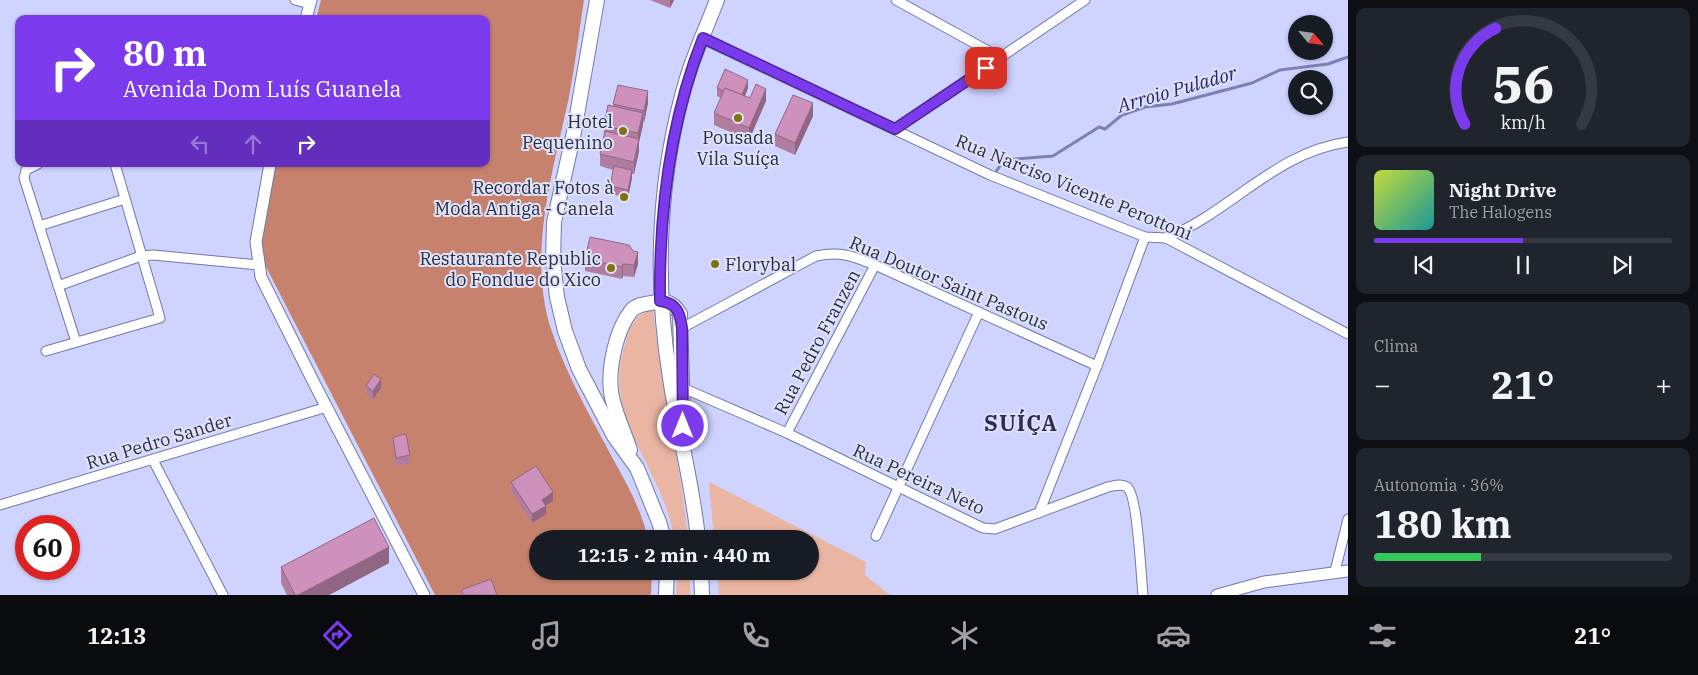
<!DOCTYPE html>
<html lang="pt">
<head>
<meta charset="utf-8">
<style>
	:root { --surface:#171b24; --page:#20242c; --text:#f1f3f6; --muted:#9ea1a6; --line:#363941; --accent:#7c3aed }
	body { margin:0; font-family:"IBM Plex Serif",serif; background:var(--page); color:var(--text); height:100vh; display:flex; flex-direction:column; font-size:19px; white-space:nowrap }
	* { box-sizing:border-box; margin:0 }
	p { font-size:16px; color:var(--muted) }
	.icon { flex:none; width:28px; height:28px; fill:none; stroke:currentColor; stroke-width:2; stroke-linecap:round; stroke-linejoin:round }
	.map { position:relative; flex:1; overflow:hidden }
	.details { display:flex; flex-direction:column; gap:8px; padding:8px; background:#0d0f14; width:350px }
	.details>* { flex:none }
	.top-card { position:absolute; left:15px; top:15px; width:475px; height:152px; border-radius:10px; box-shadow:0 1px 4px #0004; background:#7c3aed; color:#fff; overflow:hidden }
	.needle { width:32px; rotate:119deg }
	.fabs { position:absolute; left:1288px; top:15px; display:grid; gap:10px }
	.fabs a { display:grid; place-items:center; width:45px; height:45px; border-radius:50%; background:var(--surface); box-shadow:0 1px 4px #0004; font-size:25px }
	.speed { position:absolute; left:15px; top:515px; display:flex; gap:10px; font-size:25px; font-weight:700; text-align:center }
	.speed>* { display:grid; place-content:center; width:65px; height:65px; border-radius:50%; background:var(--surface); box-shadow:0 1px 4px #0004; line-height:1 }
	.speed .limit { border:8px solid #d22; background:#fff; color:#111 }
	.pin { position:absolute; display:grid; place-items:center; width:42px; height:42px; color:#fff; margin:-21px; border-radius:10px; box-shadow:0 2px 8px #0006 }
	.me { position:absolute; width:55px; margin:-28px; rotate:0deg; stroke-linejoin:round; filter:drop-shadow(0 0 4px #0008) }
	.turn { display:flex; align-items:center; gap:18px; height:105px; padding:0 25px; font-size:22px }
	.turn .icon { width:65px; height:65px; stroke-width:2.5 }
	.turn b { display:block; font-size:35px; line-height:42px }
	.lanes { display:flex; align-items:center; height:48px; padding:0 25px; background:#0003; justify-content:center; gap:25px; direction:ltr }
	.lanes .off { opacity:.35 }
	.big { font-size:38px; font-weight:700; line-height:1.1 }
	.details .widget { flex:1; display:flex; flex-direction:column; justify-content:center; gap:8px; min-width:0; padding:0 18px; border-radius:10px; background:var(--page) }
	.details .dial { align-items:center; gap:0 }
	.dial svg { height:130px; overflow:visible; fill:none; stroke:var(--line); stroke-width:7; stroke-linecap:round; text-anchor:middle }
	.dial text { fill:var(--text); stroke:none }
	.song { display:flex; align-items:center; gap:15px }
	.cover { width:60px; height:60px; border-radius:8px; background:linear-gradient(135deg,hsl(70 70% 55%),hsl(180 70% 35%)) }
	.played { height:5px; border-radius:2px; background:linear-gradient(90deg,var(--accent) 50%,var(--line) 50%) }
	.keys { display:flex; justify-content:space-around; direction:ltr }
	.heat { display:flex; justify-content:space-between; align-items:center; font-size:28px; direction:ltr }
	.charge { height:8px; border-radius:4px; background:linear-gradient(90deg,#34c759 36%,var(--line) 0) }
	.trip { position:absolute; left:529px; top:530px; width:290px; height:50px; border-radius:25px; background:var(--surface); box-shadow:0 1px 4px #0004; font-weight:700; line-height:50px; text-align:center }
	.tab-bar { display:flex; height:80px; justify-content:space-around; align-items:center; background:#090b0e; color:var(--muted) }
	.tab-bar .icon { width:35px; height:35px }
	.tab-bar .active { color:var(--accent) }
	.tab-bar b { font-size:22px; color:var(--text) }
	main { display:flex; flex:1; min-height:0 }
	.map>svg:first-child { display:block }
</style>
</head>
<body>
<main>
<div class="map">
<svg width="1348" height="595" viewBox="0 0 1348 595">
	<rect width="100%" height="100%" fill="#ced4ff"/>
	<g fill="#ebb5a4">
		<path d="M653 308C660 386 681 461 688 539H674C672 526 669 514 664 502 642 444 604 409 626 341 631 324 636 314 653 308Z"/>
		<polygon points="709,482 866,562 865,575 890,595 719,595 717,571 810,571 810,539 714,539"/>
		<polygon points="678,571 690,571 690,595 676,595"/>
	</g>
	<path fill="#c6826d" d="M321 0H584C579 32 575 65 569 97 553 172 527 254 551 329 566 375 591 417 613 459 627 484 642 511 648 539H538V571H652L651 595H435L263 261 259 231 277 164H486V19H316Z"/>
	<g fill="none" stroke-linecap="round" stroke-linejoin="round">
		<polyline stroke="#7b82b3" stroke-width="3" points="995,173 1004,160 1053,156 1099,127 1105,129 1122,115 1145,107 1172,104 1252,83 1280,70 1328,64 1348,57"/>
		<g stroke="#7279a9" stroke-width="11">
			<g id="minor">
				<polyline points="295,0 310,4"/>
				<polyline points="896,0 1001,58"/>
				<polyline points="703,39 990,175 1145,237 1166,238 1348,334"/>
				<polyline points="895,129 1085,0"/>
				<polyline points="38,164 26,170 24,178 76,342"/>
				<polyline points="39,226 125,199"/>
				<path d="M1166 238C1231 212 1275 152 1348 142"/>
				<polyline points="58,286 141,256 153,255 258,265"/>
				<path d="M682 328 816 256C841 251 852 256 875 265L1097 366"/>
				<polyline points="46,351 160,318 115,164"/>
				<path d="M683 388 787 433 983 528 995 529 1108 487C1114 486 1121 483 1127 487 1138 495 1141 578 1143 595"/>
				<polyline points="787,433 875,265"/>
				<polyline points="153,460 223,595"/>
				<polyline points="0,505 327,407"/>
				<polyline points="1039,513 1097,366 1145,237"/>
				<polyline points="876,536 979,312"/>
				<polyline points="1335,571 1348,519"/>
			</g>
		</g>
		<g stroke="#7279a9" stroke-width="13">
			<g id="tertiary">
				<polyline points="306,19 311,0"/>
				<polyline points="270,164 256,242 261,277 315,385 424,595"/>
				<polyline points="1217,595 1264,582 1348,571"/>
			</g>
		</g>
		<g stroke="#7279a9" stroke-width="16">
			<g id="primary">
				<polyline points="597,0 574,132 554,222 553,261 557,297 565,331 579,369 614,436 637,468 659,522 664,539"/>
				<path d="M630 450C624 431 614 412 611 392 608 368 616 330 631 311 636 305 644 304 651 303 665 300 673 302 680 314L683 417"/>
				<path d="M698 539C693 485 678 432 670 378 654 279 658 175 687 78 695 52 707 26 717 0"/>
				<polyline points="701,571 702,595"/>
				<polyline points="666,595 667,571"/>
			</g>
		</g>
		<use href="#minor" stroke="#fff" stroke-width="9"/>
		<use href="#tertiary" stroke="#fff" stroke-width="11"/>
		<use href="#primary" stroke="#fff" stroke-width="14"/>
	</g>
	<g fill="#b07da1">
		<polygon points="650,0 674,0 670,8"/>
		<polygon points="717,88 748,88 745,96 750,98 766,101 749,140 714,125 714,113 721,98 717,96"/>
		<polygon points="648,103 639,142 639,151 634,174 632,174 632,178 628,198 610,194 610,186 613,170 600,166 600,154 604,137 604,126 613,106 613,104"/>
		<polygon points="813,116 795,155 775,146 775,134"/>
		<polygon points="633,251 638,264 634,277 623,276 622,279 585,271 585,259"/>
		<polygon points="366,386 381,388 373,399 366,394"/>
		<polygon points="393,437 410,455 410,463 396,466 393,445"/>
		<polygon points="511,482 553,501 546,505 546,514 532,523 511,490"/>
		<polygon points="389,563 329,595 287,595 281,583 281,567"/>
	</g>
	<g fill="#906683">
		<polygon points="670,0 674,0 670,8"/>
		<polygon points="748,80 748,88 740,107 740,98"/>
		<polygon points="766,89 766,101 749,140 749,128"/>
		<polygon points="648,91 648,103 644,123 644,111"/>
		<polygon points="813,103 813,116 795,155 795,143"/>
		<polygon points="643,113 643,125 639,142 639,151 634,174 634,162 638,143 638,133"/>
		<polygon points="632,170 632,178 628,198 628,190"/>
		<polygon points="638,252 638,264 634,277 634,265"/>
		<polygon points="623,264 623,276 622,279 622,267"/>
		<polygon points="381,379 381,388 373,399 373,391"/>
		<polygon points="553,492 553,501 542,508 542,500"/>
		<polygon points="546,506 546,514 532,523 532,514"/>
		<polygon points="389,547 389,563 329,595 298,595"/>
	</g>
	<g fill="#cd91bb" stroke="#906683">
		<polygon points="725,69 748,80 742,95 725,88 724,91 717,88"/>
		<polygon points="756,84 766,89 749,128 714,113 725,88 750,98"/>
		<polygon points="618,85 648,91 644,111 613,104"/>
		<polygon points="793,95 813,103 795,143 775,134"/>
		<polygon points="608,105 643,113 638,133 604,126"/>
		<polygon points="605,131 639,139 634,162 600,154"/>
		<polygon points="614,166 632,170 628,190 610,186"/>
		<polygon points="590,237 629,245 633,251 638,252 634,265 623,264 622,267 585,259"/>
		<polygon points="374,374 381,379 373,391 366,386"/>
		<polygon points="406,434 410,455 396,458 393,437"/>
		<polygon points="536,466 553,492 542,500 546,506 532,514 511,482"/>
		<polygon points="374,518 389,547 298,595 295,595 281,567"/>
		<polygon points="491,579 497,595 463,595 461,590"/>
	</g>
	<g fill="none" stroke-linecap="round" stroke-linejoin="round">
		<g stroke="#51269a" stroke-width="12">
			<path id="route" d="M683 426 682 328C680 313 677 303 660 301 659 212 670 121 703 38L895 129 986 68"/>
		</g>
		<use href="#route" stroke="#7c3aed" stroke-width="9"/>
	</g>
	<g fill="#827111" stroke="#dfe3f9" stroke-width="2">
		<circle cx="738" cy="118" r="5"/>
		<circle cx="623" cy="131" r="5"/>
		<circle cx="624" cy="197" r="5"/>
		<circle cx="715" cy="264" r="5"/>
		<circle cx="611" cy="268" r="5"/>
	</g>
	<g text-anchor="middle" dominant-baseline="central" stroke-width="4" stroke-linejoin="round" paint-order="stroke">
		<g font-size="18" fill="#2c2f43" stroke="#dfe3f9" text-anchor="end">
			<text x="613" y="121">Hotel<tspan x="613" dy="21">Pequenino</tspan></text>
			<text x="738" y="137" text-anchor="middle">Pousada<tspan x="738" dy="21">Vila Suíça</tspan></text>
			<text x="614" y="187">Recordar Fotos à<tspan x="614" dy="21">Moda Antiga - Canela</tspan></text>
			<text x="601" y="258">Restaurante Republic<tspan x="601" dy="21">do Fondue do Xico</tspan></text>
			<text x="725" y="264" text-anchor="start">Florybal</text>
		</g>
		<g font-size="18" fill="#2c2f43" stroke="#dfe3f9">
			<text transform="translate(1074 187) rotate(22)">Rua Narciso Vicente Perottoni</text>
			<text transform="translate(949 283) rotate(23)">Rua Doutor Saint Pastous</text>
			<text transform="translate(817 342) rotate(-62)">Rua Pedro Franzen</text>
			<text transform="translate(159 441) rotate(-17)">Rua Pedro Sander</text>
			<text transform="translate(919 479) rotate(25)">Rua Pereira Neto</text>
		</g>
		<g font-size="19" font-style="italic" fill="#28276e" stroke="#dfe3f9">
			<text transform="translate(1177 89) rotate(-16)">Arroio Pulador</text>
		</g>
		<g font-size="22" font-weight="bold" letter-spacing="1" fill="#2b2e58" stroke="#dfe3f9">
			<text x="1021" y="422">SUÍÇA</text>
		</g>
	</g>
</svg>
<div class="fabs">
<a><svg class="needle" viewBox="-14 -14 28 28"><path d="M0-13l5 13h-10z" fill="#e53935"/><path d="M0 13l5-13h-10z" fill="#9ea1a6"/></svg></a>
<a><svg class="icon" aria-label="search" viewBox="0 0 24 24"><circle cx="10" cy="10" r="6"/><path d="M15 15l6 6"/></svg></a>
</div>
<div class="speed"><div class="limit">60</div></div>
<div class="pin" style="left:986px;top:68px;background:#d93025"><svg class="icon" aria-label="arrive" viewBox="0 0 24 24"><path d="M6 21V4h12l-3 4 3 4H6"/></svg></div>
<svg class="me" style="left:683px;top:426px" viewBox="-20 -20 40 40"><circle r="17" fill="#7c3aed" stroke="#fff" stroke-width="3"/><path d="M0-11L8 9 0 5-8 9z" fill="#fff"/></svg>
<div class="trip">12:15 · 2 min · 440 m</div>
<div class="top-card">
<div class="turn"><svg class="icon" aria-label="right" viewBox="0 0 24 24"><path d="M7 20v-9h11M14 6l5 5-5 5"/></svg><div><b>80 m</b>Avenida Dom Luís Guanela</div></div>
<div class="lanes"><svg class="icon off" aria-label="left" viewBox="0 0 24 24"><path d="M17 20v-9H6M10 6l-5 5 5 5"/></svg><svg class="icon off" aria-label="ahead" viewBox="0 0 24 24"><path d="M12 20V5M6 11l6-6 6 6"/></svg><svg class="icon" aria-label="right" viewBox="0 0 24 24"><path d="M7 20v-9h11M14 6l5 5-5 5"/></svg></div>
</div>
</div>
<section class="details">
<div class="widget dial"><svg viewBox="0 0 100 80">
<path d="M14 69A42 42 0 1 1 86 69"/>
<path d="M14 69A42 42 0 0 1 33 10" stroke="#7c3aed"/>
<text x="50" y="56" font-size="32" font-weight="700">56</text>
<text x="50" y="72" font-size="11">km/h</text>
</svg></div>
<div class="widget">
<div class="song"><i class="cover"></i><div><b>Night Drive</b><p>The Halogens</p></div></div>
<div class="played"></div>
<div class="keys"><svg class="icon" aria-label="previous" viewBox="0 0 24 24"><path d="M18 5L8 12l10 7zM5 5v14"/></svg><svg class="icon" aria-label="pause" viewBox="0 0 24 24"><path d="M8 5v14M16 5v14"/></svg><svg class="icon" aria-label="next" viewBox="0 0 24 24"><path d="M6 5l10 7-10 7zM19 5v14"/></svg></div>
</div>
<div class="widget"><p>Clima</p>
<div class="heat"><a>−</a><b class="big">21°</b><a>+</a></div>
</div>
<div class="widget"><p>Autonomia · 36%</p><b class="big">180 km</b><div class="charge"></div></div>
</section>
</main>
<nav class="tab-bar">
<b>12:13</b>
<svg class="icon active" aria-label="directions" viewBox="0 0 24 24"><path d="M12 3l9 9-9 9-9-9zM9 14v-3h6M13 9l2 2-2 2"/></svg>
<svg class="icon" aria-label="music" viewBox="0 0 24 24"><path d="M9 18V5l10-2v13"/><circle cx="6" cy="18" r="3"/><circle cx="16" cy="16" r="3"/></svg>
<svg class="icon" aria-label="phone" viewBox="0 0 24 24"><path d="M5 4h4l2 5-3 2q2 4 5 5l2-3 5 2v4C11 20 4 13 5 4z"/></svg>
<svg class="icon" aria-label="climate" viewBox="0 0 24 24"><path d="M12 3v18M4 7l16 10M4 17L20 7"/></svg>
<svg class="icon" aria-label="car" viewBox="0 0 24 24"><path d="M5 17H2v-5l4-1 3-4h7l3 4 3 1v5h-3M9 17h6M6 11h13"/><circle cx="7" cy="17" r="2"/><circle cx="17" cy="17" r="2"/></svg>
<svg class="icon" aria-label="filters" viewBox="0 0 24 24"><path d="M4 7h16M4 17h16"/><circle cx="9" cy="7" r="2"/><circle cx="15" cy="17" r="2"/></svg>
<b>21°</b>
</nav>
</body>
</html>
